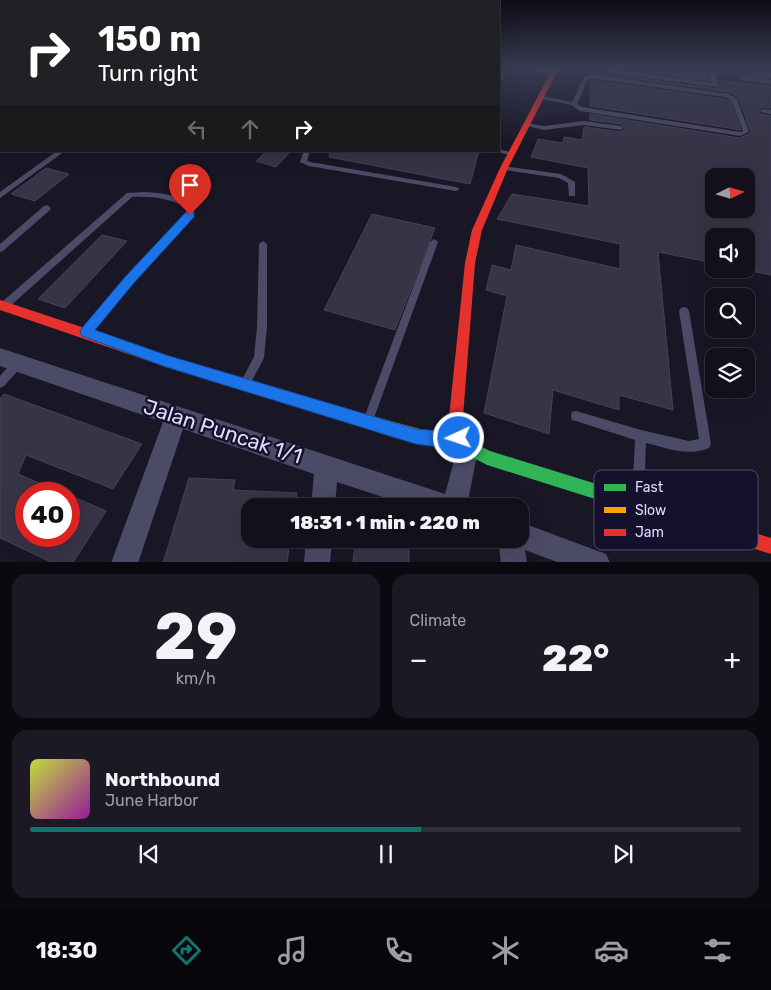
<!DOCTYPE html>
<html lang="en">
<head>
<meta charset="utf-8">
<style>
	:root { --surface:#13101c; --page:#1c1925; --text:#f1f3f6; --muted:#9d9da3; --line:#32303b; --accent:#0f766e }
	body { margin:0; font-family:Rubik,sans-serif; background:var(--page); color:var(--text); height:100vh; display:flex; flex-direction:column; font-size:19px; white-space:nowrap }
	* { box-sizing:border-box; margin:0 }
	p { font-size:16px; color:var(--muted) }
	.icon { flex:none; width:28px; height:28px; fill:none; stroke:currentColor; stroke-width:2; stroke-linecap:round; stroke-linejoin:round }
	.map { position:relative; height:562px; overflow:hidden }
	.sheet { display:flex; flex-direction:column; gap:12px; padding:12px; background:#0a090f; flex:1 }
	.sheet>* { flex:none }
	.top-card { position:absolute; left:0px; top:0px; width:500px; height:152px; box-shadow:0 5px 20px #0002,0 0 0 1px var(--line); background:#202124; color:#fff; overflow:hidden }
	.needle { width:32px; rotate:85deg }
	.fabs { position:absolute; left:705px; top:168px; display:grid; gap:10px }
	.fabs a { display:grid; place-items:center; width:50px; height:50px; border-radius:10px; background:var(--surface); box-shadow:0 5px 20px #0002,0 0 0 1px var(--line); font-size:25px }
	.speed { position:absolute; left:15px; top:482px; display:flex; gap:10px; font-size:25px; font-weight:700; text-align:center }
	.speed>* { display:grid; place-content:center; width:65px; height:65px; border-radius:50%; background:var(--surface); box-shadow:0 5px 20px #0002,0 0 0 1px var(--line); line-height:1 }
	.speed .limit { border:8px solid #d22; background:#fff; color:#111 }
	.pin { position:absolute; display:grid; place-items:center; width:42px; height:42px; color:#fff; margin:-51px -21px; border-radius:50% 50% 50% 0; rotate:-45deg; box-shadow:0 0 5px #0007 }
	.pin .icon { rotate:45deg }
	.me { position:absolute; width:55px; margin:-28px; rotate:267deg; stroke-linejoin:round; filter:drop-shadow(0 0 4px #0008) }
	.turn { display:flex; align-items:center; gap:18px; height:105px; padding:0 15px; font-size:22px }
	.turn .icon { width:65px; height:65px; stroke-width:2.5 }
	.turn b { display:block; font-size:35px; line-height:42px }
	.lanes { display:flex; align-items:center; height:48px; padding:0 15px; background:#0003; justify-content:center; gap:25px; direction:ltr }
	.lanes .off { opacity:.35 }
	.big { font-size:38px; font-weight:800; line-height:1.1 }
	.sheet .widget { flex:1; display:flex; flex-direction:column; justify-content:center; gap:8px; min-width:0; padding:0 18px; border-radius:15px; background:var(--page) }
	.sheet .dial { align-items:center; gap:0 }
	.dial b { font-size:65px; line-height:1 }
	.song { display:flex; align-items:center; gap:15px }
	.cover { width:60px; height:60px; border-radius:8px; background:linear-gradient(135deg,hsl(70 70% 55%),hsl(300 70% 35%)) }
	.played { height:5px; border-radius:2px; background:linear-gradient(90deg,var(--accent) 55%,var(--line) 55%) }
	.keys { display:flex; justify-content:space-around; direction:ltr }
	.heat { display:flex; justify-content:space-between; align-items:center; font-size:28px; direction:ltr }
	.sheet .tiles { flex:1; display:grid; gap:12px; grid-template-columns:1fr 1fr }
	.widget:last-child { grid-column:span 2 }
	.trip { position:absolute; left:241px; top:498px; width:288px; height:50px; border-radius:15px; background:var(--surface); box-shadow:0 5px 20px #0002,0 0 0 1px var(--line); font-weight:800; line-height:50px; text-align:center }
	.tabs { display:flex; height:80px; justify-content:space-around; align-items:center; background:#08060b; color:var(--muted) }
	.tabs .icon { width:35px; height:35px }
	.tabs .selected { color:var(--accent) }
	.tabs b { font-size:22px; color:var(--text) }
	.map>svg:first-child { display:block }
</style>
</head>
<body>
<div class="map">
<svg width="771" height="563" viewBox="0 0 771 563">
	<rect width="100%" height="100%" fill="#191626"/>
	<g fill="#383447" stroke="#454158" fill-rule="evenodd">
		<polygon points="618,68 705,68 709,81"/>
		<polygon points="734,68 771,68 771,78 739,76"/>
		<path d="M591 72 716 89 721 86 720 81 771 86V108L763 107 758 111 761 114 771 116V275L746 270V236H714V263L658 252 673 410 619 395V410L553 390 549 434 484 413 507 296 486 290 492 265 511 270 516 245 620 269V244L497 219 512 194 589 206 588 168 531 157 538 139 563 143 564 137 582 140 584 127 621 132 626 129 621 124 590 120V114L740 138 751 133 739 98 730 92ZM714 176H746V209H714Z"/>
		<polygon points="591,80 724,99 730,101 741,130 590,106"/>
		<polygon points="267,151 291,151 276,167 256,161"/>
		<polygon points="330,151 479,151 470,184 329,157"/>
		<polygon points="46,168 69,174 35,201 11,194"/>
		<polygon points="372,214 435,228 395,330 324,310"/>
		<polygon points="102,235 127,241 65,308 38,299"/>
		<polygon points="4,394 142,444 113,489 26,455 18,474 65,494 26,494 26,536 69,536 69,495 106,511 73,563 53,563 0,538 0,399"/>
		<polygon points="189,478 235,480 233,490 297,493 295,506 250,506 250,539 290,539 287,563 163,563"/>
		<polygon points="355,543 409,547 409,563 353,563"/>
	</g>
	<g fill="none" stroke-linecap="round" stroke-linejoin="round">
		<g fill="#4c4b67" fill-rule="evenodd">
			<polygon points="501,68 507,68 502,80 499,82 499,74"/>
			<polygon points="517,68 554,70 557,72 554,74 520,70"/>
			<polygon points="589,68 604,68 712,83 707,68 713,68 719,85 716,87 592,70"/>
			<path d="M592 74 729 94 737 99 749 132 740 136 580 111 572 105 538 98 541 96 572 102 584 77ZM592 78 725 97 731 100 743 131 740 132 582 107 577 104 588 79Z"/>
			<polygon points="742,77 771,80 771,84 740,80 740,78"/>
			<polygon points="763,109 771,110 771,114 761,112 760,111"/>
			<polygon points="584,121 621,126 624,128 621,130 584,125 544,130 524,125 527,123 544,126"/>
			<polygon points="499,149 514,153 515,154 512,156 494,151 499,151"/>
			<polygon points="57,151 65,151 0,198 0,192"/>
			<polygon points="304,151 310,151 307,161 310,162 456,187 460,189 456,191 309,166 300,162"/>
			<polygon points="502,166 561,174 575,182 575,196 569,196 568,183 559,178 504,170 502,170"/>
			<path d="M145 192C161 193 183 195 195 207L194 215 186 226 132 283 89 335 86 336 83 335 81 332 83 329 126 279 180 222 186 214 187 208C171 198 151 196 132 197L8 308 5 309 2 308 0 305 2 302 127 193Z"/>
			<polygon points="47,205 51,208 50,210 3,251 0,252 0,244 44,206"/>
			<polygon points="434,239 438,242 374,418 373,422 369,423 365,422 364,418 430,242"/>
			<polygon points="263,241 267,244 267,327 264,358 249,386 245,388 241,386 240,383 254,357 257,327 259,244"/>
			<path d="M684 307 687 308 689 311 711 444 709 448C688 457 667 448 646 443L644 497 642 501 638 503 634 501 632 497 635 440 576 421 572 420 571 416 572 412 576 411 641 430 689 441 699 439 679 311 681 308Z"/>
			<polygon points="18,358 22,360 23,363 22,366 4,386 0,388 0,376 14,360"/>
		</g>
		<g fill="#4c4b67" fill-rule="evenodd">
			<rect x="0" y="91" width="1" height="6"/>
			<polygon points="0,348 445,494 459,442 467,439 475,442 478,450 467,506 410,506 337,482 335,506 311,506 314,474 183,429 138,563 111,563 163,422 0,366"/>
			<polygon points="520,522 606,554 610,563 560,563 525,550 527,563 501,563 498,539 520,539"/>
			<polygon points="306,539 332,539 330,563 304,563"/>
		</g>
		<polygon fill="#30b455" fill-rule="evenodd" points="460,429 465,431 472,442 490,451 703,517 709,519 711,525 709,531 703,533 487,465 462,452 453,436 455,431"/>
		<path fill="#ff9f0a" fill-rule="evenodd" d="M365 414 423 430 459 432 464 434 466 439 464 444C441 454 383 435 360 426L358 421 360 416Z"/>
		<g fill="#e5322d" fill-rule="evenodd">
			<polygon points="553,68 559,68 508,168 482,230 475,263 463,417 467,436 465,441 460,443 455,441 449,417 465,263 472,230 500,168"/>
			<polygon points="0,300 166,355 365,414 370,416 372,421 370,426 365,428 166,367 0,310"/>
			<polygon points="703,517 771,538 771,554 697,531 695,525 697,519"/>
		</g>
	</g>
	<linearGradient id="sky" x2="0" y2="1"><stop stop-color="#0e0c15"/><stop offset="0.46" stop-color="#383c52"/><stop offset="1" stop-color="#383c52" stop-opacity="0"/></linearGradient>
	<rect width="771" height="147" fill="url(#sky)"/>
	<polygon fill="#1a73e8" stroke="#114b97" points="190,211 194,212 194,217 133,284 95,330 166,355 416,429 465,433 467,438 465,444 438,447 416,444 166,367 82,336 80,332 82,328 125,277 186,212"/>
	<g text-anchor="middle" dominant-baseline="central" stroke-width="5" stroke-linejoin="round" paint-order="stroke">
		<g font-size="21" fill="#dfdbff" stroke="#15102c">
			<text transform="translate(223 431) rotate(18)">Jalan Puncak 1/1</text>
		</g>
	</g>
	<rect x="594" y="470" width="164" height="80" rx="8" fill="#15102c" stroke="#524d6b" stroke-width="1"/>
	<rect x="604" y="484" width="22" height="7" fill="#30b455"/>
	<rect x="604" y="507" width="22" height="6" fill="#ff9f0a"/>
	<rect x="604" y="529" width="22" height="7" fill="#e5322d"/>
	<g font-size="14" fill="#dfdbff">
		<text x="635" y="492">Fast</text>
		<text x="635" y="515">Slow</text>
		<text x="635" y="537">Jam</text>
	</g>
</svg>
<div class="fabs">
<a><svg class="needle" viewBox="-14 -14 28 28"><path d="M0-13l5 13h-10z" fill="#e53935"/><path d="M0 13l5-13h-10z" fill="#9d9da3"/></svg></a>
<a><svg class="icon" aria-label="sound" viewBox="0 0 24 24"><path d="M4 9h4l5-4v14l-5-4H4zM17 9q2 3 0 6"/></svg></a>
<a><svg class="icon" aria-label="search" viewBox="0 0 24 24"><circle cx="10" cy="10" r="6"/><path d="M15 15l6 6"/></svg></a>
<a><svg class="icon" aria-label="layers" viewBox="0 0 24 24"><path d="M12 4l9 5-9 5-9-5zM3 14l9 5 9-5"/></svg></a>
</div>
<div class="speed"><div class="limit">40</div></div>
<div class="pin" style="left:190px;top:215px;background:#d93025"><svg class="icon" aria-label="arrive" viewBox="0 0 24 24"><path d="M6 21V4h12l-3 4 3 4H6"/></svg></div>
<svg class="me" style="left:459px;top:438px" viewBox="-20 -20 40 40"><circle r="17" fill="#1a73e8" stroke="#fff" stroke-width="3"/><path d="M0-11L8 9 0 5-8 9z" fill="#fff"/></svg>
<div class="trip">18:31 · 1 min · 220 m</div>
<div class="top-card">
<div class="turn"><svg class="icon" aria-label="right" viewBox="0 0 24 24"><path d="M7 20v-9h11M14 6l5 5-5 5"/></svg><div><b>150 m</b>Turn right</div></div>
<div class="lanes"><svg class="icon off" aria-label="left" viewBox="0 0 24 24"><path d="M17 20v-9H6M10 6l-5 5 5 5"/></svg><svg class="icon off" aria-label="ahead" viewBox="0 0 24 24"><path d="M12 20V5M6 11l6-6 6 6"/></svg><svg class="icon" aria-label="right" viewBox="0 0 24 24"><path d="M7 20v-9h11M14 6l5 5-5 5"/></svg></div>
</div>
</div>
<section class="sheet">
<div class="tiles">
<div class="widget dial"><b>29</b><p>km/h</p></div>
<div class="widget"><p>Climate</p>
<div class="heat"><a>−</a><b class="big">22°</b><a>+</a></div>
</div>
<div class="widget">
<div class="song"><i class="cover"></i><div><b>Northbound</b><p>June Harbor</p></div></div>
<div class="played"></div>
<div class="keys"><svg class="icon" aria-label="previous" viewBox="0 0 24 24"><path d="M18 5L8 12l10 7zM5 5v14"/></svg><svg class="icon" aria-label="pause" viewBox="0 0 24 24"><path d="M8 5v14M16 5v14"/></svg><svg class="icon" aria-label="next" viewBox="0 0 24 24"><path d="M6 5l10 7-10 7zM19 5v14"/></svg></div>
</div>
</div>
</section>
<nav class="tabs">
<b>18:30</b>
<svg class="icon selected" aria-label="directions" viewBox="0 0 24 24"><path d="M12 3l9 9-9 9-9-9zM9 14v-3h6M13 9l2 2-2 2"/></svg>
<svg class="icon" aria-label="music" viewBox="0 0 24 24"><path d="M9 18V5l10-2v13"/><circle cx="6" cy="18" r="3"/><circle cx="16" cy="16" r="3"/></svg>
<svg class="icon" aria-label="phone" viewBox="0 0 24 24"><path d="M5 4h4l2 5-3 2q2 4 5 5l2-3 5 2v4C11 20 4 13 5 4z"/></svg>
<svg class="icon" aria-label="climate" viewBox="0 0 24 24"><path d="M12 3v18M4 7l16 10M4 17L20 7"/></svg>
<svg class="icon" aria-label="car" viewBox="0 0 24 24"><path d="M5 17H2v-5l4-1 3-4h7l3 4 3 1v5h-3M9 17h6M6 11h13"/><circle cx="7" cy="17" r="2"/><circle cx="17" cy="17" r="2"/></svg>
<svg class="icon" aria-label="filters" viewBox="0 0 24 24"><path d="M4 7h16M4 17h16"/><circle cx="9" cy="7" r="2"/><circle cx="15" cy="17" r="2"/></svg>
</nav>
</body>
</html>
